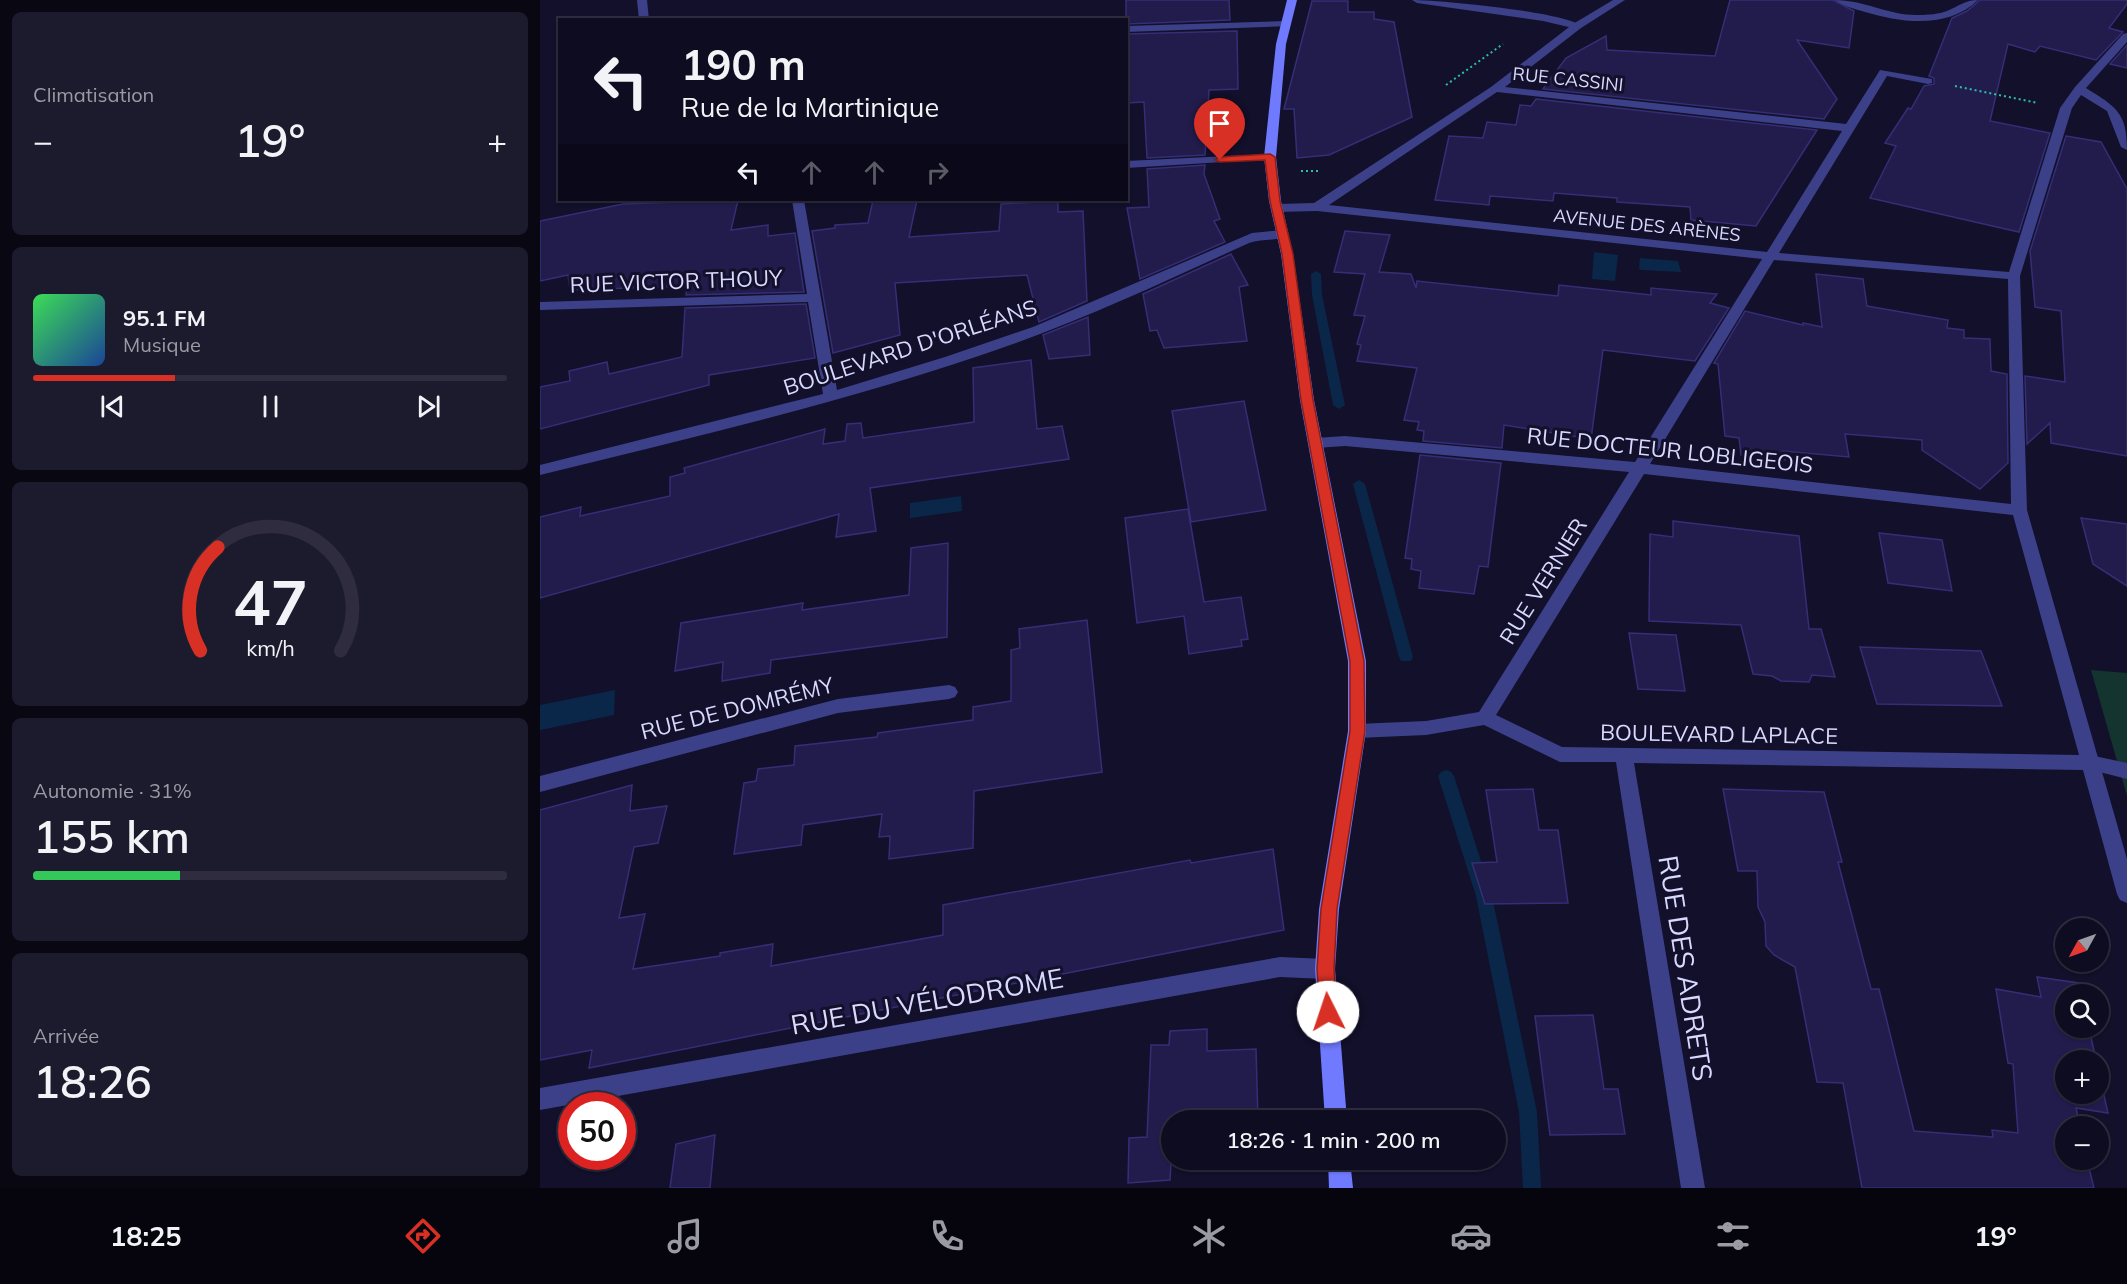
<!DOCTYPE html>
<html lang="fr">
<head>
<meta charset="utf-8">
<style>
	:root { --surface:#0e0c20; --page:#1c1a2d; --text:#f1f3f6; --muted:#9b9ba5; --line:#2e2c3e; --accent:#d93025 }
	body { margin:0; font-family:Mulish,sans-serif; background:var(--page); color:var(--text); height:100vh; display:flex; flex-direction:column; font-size:22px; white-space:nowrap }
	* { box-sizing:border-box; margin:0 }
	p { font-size:20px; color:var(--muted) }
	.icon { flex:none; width:33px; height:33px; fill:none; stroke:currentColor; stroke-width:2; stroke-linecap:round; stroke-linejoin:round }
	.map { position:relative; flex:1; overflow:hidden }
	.panel { display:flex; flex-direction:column; gap:12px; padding:12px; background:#080712; width:540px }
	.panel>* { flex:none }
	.guide { position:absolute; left:18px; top:18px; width:570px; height:183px; border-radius:0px; box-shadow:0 2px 4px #0004,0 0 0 2px var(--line); background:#0e0c20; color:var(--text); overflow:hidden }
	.needle { width:39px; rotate:230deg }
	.fabs { position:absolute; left:1515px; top:918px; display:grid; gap:12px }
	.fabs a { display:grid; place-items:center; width:54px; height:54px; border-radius:50%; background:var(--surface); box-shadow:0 2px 4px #0004,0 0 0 2px var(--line); font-size:30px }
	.speed { position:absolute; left:18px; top:1092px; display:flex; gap:12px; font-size:30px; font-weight:700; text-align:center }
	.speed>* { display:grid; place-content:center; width:78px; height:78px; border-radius:50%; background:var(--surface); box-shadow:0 2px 4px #0004,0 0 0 2px var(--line); line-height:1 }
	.speed .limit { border:9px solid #d22; background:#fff; color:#111 }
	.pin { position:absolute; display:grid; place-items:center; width:51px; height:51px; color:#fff; margin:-62px -26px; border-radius:50% 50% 50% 0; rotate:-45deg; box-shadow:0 0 6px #0007 }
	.pin .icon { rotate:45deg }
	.me { position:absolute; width:66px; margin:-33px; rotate:356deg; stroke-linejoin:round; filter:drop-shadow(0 0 4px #0008) }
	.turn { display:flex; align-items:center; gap:21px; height:126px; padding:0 24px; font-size:27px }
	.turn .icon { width:78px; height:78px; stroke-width:2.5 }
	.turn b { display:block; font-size:42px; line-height:51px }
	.lanes { display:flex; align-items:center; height:57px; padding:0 24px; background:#0003; justify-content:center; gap:30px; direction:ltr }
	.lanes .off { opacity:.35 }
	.big { font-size:45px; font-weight:600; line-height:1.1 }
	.panel .tile { flex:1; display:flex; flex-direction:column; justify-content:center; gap:9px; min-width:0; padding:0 21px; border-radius:9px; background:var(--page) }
	.panel .dial { align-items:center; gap:0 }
	.dial svg { height:156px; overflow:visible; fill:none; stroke:var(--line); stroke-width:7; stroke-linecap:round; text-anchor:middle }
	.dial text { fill:var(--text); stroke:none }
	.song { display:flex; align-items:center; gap:18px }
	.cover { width:72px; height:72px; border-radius:9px; background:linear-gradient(135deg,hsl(130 70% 55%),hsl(220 70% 35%)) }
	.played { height:6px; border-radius:3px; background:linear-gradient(90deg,var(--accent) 30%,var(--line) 30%) }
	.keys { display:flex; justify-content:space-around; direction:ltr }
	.heat { display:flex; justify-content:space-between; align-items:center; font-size:33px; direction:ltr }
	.charge { height:9px; border-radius:4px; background:linear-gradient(90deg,#34c759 31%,var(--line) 0) }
	.trip { position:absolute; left:621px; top:1110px; width:345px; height:60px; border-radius:30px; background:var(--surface); box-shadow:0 2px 4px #0004,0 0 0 2px var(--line); font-weight:600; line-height:60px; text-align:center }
	.dock { display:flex; height:96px; justify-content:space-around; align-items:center; background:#06050d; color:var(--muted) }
	.dock .icon { width:42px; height:42px }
	.dock .active { color:var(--accent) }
	.dock b { font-size:27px; color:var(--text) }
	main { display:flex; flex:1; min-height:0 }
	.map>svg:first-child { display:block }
</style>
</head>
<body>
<main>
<section class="panel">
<div class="tile"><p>Climatisation</p>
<div class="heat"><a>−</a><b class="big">19°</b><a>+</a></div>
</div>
<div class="tile">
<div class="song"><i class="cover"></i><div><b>95.1 FM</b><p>Musique</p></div></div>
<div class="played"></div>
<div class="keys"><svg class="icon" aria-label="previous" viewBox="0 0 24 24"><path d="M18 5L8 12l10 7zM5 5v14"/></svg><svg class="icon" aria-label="pause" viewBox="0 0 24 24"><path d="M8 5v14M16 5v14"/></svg><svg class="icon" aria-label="next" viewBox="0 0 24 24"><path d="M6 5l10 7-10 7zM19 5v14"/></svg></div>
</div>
<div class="tile dial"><svg viewBox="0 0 100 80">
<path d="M14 69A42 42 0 1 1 86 69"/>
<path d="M14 69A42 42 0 0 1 23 16" stroke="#d93025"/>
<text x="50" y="56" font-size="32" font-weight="700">47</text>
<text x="50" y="72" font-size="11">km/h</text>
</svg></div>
<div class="tile"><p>Autonomie · 31%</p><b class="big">155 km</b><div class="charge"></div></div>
<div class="tile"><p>Arrivée</p><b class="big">18:26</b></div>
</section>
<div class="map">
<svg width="1587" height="1188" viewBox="0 0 1587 1188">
	<rect width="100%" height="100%" fill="#12102a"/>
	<polygon fill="#13342f" points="1551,670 1587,673 1587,796"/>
	<g fill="#0a2749">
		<polygon points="1054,252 1078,255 1075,281 1052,279"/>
		<polygon points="1100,258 1138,261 1141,272 1101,270 1099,268"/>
		<polygon points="421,496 422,511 370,518 370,503"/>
		<polygon points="75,690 74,715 0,730 0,705"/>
	</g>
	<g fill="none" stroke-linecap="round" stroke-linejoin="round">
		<g fill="#0a2749" fill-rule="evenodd">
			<polygon points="776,271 781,274 782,295 805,405 799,409 793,405 772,295 771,274"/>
			<polygon points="819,480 825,484 873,657 871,661 861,661 859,657 813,484"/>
			<polygon points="906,770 911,772 914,776 952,896 997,1112 1001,1188 983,1188 979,1112 936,896 898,776 901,772"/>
		</g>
	</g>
	<g fill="#211c4b" stroke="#352e77" stroke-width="1.5">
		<polygon points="586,0 689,0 690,20 586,24"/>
		<polygon points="1190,0 1293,0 1314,11 1309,48 1257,40 1297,99 1284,119 1003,89 1026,58 1066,36 1067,50 1175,56"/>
		<polygon points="1440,0 1587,0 1587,4 1569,28 1583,32 1556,60 1500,46 1495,52 1468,44 1450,121 1510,133 1479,232 1330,198 1356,146 1345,143 1368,108 1371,109 1384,86 1394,84 1394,78 1389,76 1412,18 1427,11"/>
		<polygon points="772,1 808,1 808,12 834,12 834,19 854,22 872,117 789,155 757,158 754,109 744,109"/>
		<polygon points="697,31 698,89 669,90 665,155 607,158 604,102 586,103 586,34"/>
		<polygon points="1587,45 1587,68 1570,64"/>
		<polygon points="996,99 1277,130 1216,226 1151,220 1150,207 1077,202 1077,198 1014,193 1013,201 950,196 949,205 895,200 909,136 943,138 947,122 976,125 980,105 991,106"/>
		<polygon points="1526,136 1561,142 1587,189 1587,456 1511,443 1510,423 1487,444 1485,376 1525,382 1521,311 1495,307 1490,251"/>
		<polygon points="665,165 664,174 680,219 674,221 685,242 600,279 587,208 609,207 607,169"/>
		<polygon points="198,200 191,230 228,225 228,236 255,233 264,292 146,295 147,286 30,290 28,275 0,281 0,221 83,204"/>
		<polygon points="333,200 377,200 369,237 459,231 461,204 518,201 518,212 543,211 547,301 499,322 487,275 355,283 360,335 293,353 272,231 295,228 295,225 328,223"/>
		<polygon points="805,231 850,235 839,272 871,274 876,288 877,281 1018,296 1019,285 1111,295 1111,288 1177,294 1170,303 1189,308 1155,361 1063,350 1051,439 964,425 962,448 883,441 884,431 877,430 879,422 864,420 877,368 817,361 821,345 817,344 825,316 814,315 825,274 794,272"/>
		<polygon points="691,254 708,285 699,287 707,341 624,348 617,330 610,331 603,294"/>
		<polygon points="1276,274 1323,279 1327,306 1408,320 1407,328 1424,330 1424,338 1450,339 1451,371 1467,374 1468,463 1440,489 1382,450 1382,440 1305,434 1309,457 1243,451 1245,460 1201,455 1199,438 1185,436 1178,364 1174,363 1205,311 1263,325 1263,323 1282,327"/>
		<polygon points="266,304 275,358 169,375 169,385 0,429 0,387 30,381 29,371 67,362 69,374 142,357 145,308"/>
		<polygon points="548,317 550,355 509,359 503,335"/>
		<polygon points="491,360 497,429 522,426 529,459 330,488 336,531 296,537 299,514 0,598 0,517 41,507 40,516 130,496 130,477 145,473 144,468 285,429 283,444 305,441 307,424 321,423 323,438 434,422 433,368"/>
		<polygon points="704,401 726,510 651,522 632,411"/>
		<polygon points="880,455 961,463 948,567 939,566 934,594 879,588 881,571 871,569 872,559 865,558"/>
		<polygon points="648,509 664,602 701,597 708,639 701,640 702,646 649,654 644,616 597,623 585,518"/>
		<polygon points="1541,518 1587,524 1587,586 1553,564"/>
		<polygon points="1133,521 1259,536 1269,629 1281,629 1295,677 1272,675 1269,682 1241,681 1232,676 1213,674 1201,625 1109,621 1110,534 1133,537"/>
		<polygon points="1339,533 1402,540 1412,591 1348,583"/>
		<polygon points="408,543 407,637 231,660 230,673 182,681 183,662 135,671 141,623 263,603 262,610 369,595 371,548"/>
		<polygon points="547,620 562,772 434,791 433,848 349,859 350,836 339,837 342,814 263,825 261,845 194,854 204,783 216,781 218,769 254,765 255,746 337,737 338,733 433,720 433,707 471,701 471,650 480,648 479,629"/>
		<polygon points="1089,633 1136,635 1145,691 1098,689"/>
		<polygon points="1320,647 1441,651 1462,706 1337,704"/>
		<polygon points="92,785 90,811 127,806 118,843 94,847 79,918 105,914 93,969 180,956 180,953 233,944 231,966 403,935 403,905 650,860 651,863 733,849 744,930 49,1068 52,1050 0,1060 0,810"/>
		<polygon points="993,789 999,830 1018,830 1028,903 945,904 932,863 957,862 946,790"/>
		<polygon points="1183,789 1284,792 1302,862 1298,862 1331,989 1339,989 1374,1131 1453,1137 1452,1130 1478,1133 1473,1064 1468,1063 1456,989 1501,997 1497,977 1539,983 1542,994 1526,994 1526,1028 1549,1028 1556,1060 1526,1060 1526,1094 1558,1094 1558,1069 1568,1113 1536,1108 1540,1126 1526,1126 1526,1160 1547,1160 1554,1188 1322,1188 1303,1083 1277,1082 1255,967 1234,955 1226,946 1225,922 1218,907 1217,871 1198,871"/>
		<polygon points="1053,1015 1064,1089 1078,1089 1085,1134 1010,1135 995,1016"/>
		<polygon points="667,1029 667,1051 716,1049 718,1120 632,1120 632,1160 700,1160 631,1163 630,1180 588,1183 589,1138 607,1137 611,1045 629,1045 630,1031"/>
		<polygon points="175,1135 170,1188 130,1188 136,1144"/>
	</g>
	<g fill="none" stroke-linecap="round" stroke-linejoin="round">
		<g stroke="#2fbda6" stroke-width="2" stroke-dasharray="2 3" stroke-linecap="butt">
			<polyline points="906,85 963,44"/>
			<polyline points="1415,86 1498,103"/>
			<polyline points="761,171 778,171"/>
		</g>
		<g fill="#3b4089" fill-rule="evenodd">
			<path d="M872 0C900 0 1024 12 1042 26L1037 29 1003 21 877 3Z"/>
			<path d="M1295 0C1324 0 1350 16 1379 15 1388 15 1399 14 1407 11 1419 6 1425 0 1438 0 1408 29 1362 23 1325 12 1315 9 1303 6 1295 0Z"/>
			<polygon points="1550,755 1587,763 1587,779 1544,768 1541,763 1544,758"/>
		</g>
		<g fill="#3b4089" fill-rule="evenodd">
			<polygon points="97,0 107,0 109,20 99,20"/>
			<path d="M1073 0H1085L1041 28 965 87 1306 124 1340 70 1392 79V83L1388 84 1347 76 1239 253 1469 272 1520 108 1535 87 1583 34 1587 33V42L1546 88C1576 107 1587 112 1587 150L1581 147 1567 111 1541 95 1532 108 1480 276 1487 510 1587 859V903L1580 900 1577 894 1543 770 1094 763 1165 1188H1141L1076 762H1020L944 725 886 735 817 738 811 736 808 731 811 726 817 724 886 721 939 712 1089 472 805 446 776 448 769 443 776 438 805 436 1095 462 1222 259 777 211 737 212 731 208 737 204 774 203 951 87 1033 24ZM957 92 1302 131 1227 252 789 205ZM1234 260 1468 279 1471 504 1110 464ZM1104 474 1473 515 1539 755 1022 747 956 715Z"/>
			<polygon points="746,21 751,24 750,26 586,32 586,26"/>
			<polygon points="730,154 734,155 734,159 586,168 586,161"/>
			<path d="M252 200H264L297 390 405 357 493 327 712 233 743 230 749 234C740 242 722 238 709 243 632 278 556 314 476 343 320 399 161 435 0 475V465L283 394 268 302 0 310V302L267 294Z"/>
			<polygon points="409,685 415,687 418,692 415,697 409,699 298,713 0,792 0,776 298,699"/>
			<polygon points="740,957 785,959 792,962 795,969 792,976 785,979 740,977 0,1110 0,1088"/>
		</g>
		<g fill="#707aff" fill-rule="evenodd">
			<polygon points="747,0 757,0 746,44 736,157 741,201 753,254 774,400 826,661 826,731 799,909 795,969 807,1120 785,1120 775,969 779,909 808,731 808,661 760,400 741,254 729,201 724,157 736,44"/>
			<polygon points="788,1160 810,1160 813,1188 789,1188"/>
		</g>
	</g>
	<polygon fill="#d93025" stroke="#8d1f18" stroke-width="1.5" points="730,154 735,157 740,201 753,254 773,400 824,661 825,731 797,909 794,969 797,1012 795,1018 788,1021 782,1018 780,1012 777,969 781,909 810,731 810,661 761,400 742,254 730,201 725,160 680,162 675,160 680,157"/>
	<g text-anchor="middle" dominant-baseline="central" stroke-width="6" stroke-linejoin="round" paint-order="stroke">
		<g font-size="18" fill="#d9d9ff" stroke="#12102a">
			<text transform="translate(1028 79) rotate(6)">RUE CASSINI</text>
			<text transform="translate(1107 225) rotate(6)">AVENUE DES ARÈNES</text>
		</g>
		<g font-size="22" fill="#d9d9ff" stroke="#12102a">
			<text transform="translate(136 281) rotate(-2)">RUE VICTOR THOUY</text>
			<text transform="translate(370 347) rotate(-18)">BOULEVARD D'ORLÉANS</text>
			<text transform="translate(1130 450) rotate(6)">RUE DOCTEUR LOBLIGEOIS</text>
			<text transform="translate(1003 581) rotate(-58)">RUE VERNIER</text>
			<text transform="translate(197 708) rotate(-14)">RUE DE DOMRÉMY</text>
			<text transform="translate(1179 734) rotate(1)">BOULEVARD LAPLACE</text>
		</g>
		<g font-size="27" fill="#d9d9ff" stroke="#12102a">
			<text transform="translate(1146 968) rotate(81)">RUE DES ADRETS</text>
			<text transform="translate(387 1001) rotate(-10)">RUE DU VÉLODROME</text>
		</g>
	</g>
</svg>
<div class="fabs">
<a><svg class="needle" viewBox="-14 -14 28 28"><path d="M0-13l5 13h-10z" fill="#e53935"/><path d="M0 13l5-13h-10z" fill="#9b9ba5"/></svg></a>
<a><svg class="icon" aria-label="search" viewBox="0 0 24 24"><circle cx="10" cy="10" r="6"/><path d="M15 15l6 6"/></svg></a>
<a>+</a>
<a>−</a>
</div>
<div class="speed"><div class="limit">50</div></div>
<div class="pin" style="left:680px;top:160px;background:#d93025"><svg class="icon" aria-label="arrive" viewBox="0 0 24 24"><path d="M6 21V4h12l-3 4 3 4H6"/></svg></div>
<svg class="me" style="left:788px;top:1012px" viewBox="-20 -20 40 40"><circle r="19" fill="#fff"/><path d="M0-13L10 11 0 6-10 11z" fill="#d93025"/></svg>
<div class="trip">18:26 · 1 min · 200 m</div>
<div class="guide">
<div class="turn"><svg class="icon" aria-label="left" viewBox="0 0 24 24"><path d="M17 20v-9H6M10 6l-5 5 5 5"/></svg><div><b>190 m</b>Rue de la Martinique</div></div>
<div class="lanes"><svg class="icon" aria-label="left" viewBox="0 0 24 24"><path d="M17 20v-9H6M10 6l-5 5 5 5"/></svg><svg class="icon off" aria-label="ahead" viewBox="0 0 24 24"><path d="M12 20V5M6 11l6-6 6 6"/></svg><svg class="icon off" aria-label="ahead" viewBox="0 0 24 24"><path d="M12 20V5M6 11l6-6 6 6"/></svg><svg class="icon off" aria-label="right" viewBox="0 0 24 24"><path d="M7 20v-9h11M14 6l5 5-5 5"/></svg></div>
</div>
</div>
</main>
<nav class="dock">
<b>18:25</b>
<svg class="icon active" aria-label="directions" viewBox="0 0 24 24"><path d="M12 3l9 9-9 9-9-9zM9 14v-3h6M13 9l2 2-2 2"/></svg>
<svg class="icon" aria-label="music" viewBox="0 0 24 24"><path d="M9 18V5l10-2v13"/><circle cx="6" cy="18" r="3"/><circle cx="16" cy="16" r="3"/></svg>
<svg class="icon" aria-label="phone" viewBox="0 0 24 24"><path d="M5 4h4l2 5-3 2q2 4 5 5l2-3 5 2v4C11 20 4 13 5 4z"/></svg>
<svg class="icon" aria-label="climate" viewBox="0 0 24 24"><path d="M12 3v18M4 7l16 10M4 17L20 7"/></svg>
<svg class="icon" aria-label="car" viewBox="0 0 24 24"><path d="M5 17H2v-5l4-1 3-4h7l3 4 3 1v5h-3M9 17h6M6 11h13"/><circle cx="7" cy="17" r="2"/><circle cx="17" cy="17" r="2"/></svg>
<svg class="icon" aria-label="filters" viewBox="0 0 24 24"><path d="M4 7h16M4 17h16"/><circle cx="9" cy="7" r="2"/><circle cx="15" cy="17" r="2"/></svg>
<b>19°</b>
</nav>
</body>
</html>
